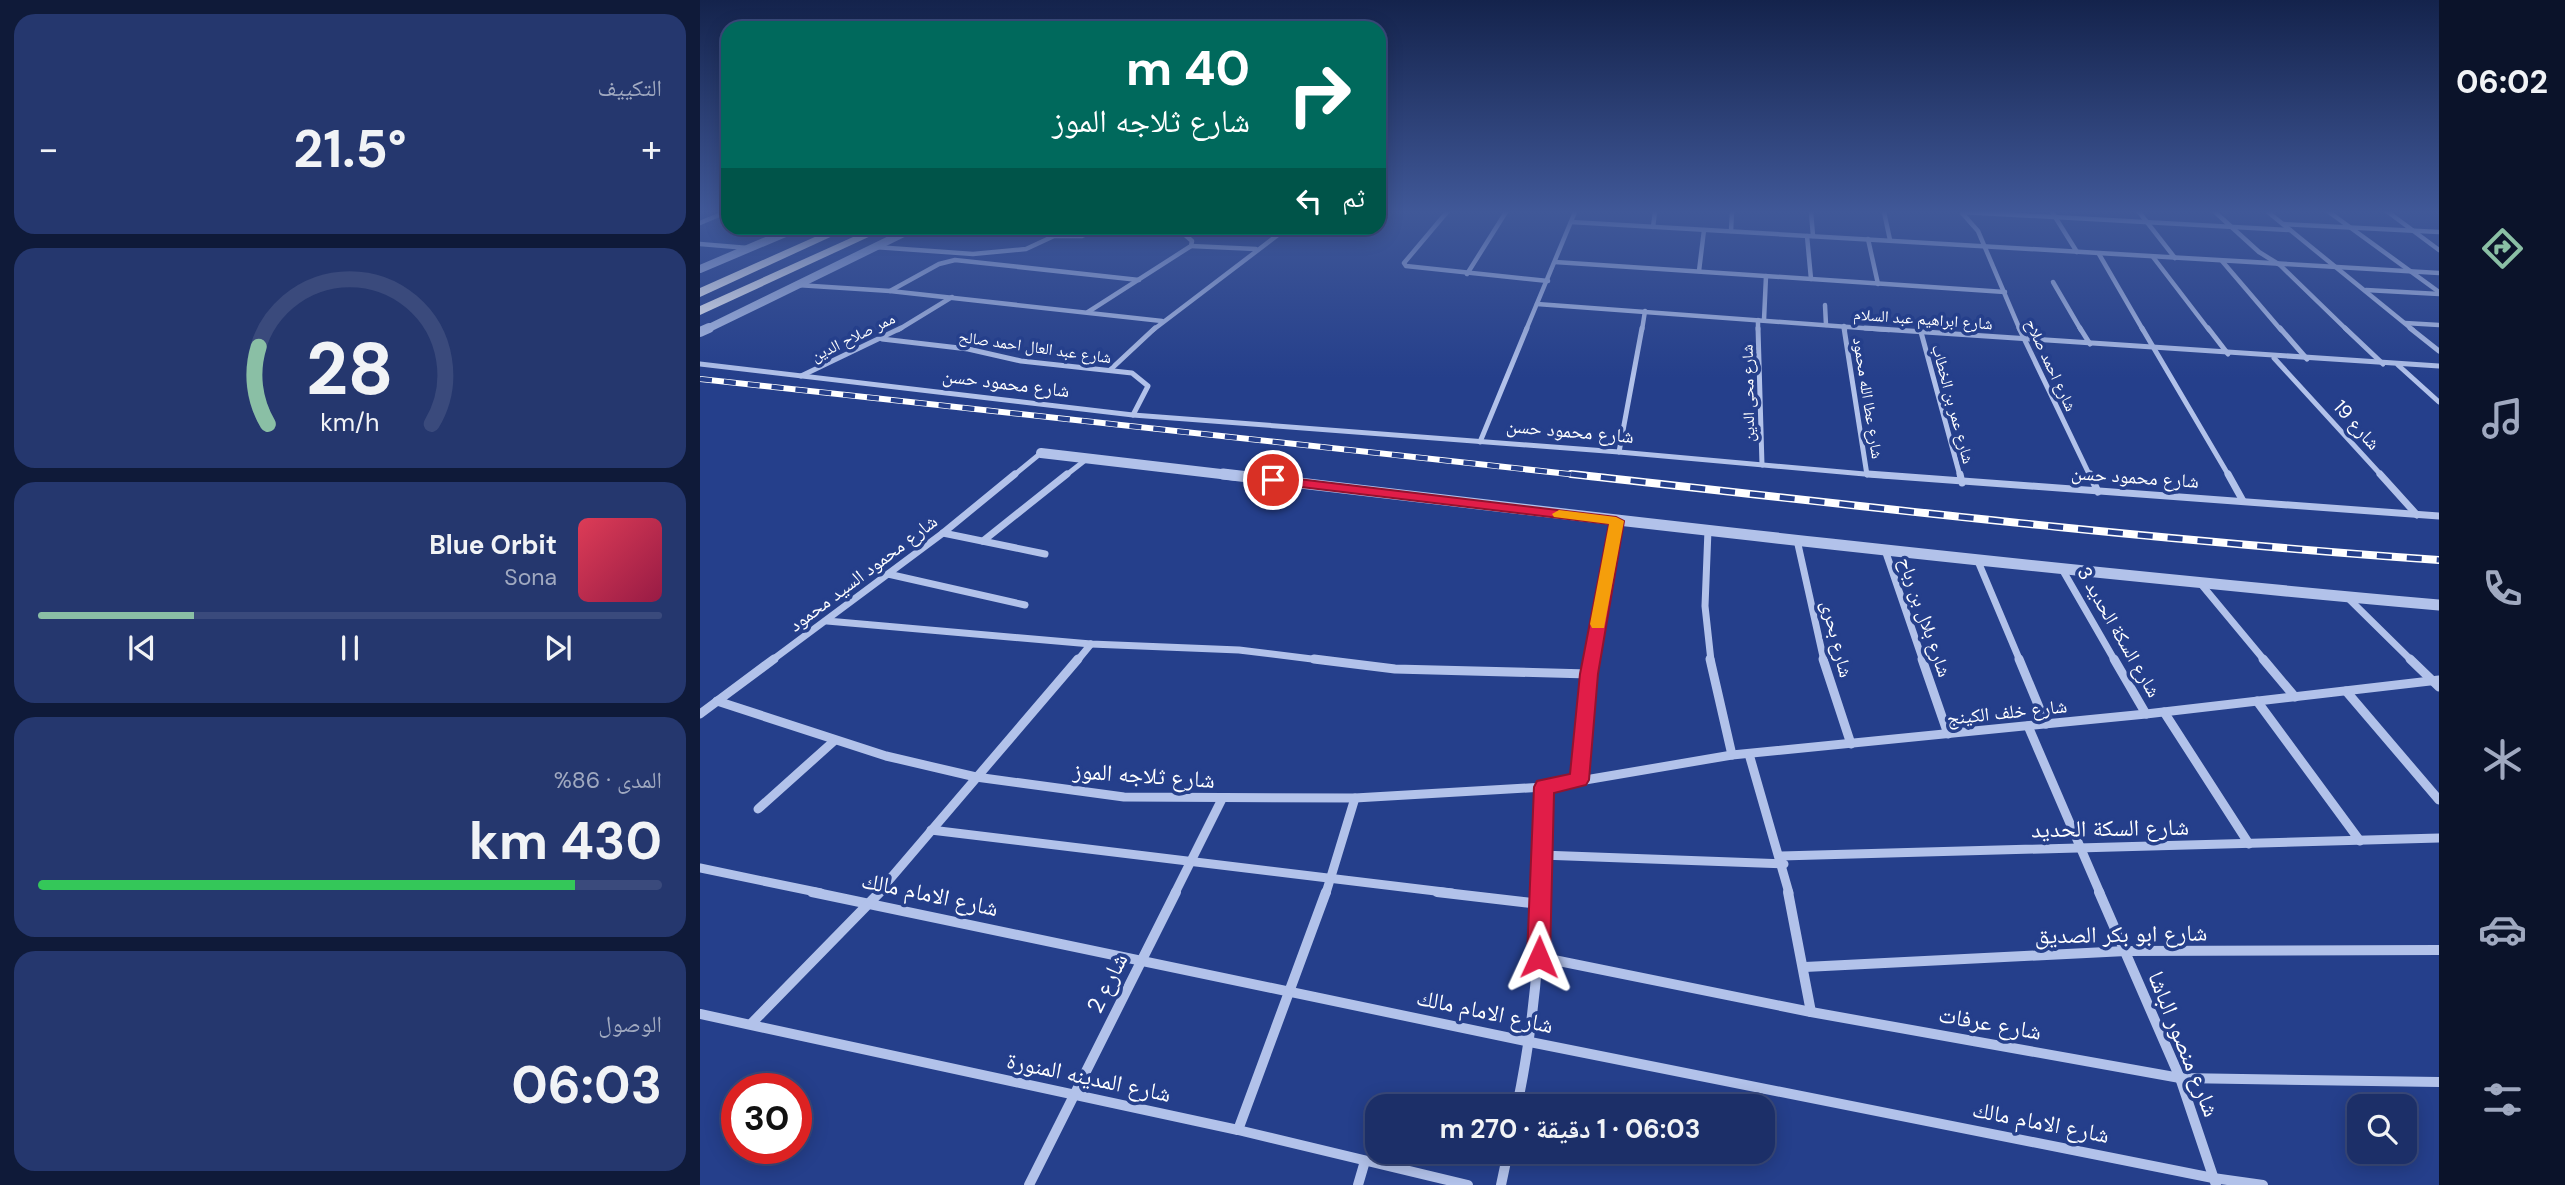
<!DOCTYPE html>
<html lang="ar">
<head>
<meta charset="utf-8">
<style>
	:root { --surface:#1c2f68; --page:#25376e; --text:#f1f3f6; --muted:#a0a9c0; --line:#3a4a7c; --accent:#8abfa5 }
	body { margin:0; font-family:"DM Sans","Noto Naskh Arabic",sans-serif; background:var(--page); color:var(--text); direction:rtl; height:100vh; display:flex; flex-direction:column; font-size:26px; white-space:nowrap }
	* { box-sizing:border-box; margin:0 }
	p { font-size:23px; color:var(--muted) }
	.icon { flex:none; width:38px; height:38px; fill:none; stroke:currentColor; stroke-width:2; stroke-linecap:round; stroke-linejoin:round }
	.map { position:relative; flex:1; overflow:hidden; direction:ltr }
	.side { display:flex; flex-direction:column; gap:14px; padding:14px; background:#0f1a39; width:700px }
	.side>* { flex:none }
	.top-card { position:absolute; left:21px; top:21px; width:665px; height:214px; border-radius:21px; box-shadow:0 4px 18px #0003,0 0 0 2px var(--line); direction:rtl; background:#00695c; color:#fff; overflow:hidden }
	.controls { position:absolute; left:1647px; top:1094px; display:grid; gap:14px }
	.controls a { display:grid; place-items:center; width:70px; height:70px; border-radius:14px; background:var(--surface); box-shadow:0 4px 18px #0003,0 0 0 2px var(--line); font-size:35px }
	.speed { position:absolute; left:21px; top:1073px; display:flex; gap:14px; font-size:35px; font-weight:700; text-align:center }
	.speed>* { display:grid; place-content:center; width:91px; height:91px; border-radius:50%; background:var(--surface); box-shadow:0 4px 18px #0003,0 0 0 2px var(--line); line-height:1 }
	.speed .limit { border:10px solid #d22; background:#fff; color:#111 }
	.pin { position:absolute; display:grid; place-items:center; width:60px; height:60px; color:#fff; margin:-30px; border:4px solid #fff; border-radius:50%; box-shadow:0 2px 7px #0007 }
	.me { position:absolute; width:77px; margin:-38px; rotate:1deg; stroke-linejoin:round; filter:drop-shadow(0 0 5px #0008) }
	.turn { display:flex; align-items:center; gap:24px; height:147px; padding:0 21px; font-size:32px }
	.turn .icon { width:91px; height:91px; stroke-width:2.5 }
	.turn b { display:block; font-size:49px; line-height:60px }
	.then { display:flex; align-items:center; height:66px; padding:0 21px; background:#0003; gap:14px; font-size:26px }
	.big { font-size:52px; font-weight:700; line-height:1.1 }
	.side .widget { flex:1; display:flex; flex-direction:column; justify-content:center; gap:10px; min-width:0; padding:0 24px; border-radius:21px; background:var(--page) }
	.side .dial { align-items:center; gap:0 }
	.dial svg { height:182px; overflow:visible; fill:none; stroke:var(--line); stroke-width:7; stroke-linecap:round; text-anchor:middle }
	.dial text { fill:var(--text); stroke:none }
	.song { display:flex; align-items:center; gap:21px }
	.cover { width:84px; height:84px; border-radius:10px; background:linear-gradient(135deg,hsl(350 70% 55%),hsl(340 70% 35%)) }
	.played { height:7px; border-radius:4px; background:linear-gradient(90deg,var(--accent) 25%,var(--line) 25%) }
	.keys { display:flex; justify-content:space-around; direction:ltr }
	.heat { display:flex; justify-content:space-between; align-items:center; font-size:38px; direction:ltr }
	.charge { height:10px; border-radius:5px; background:linear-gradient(90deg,#34c759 86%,var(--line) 0) }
	.trip { position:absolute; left:665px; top:1094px; width:410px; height:70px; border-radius:21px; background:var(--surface); box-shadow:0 4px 18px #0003,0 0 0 2px var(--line); font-weight:700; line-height:70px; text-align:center; direction:rtl }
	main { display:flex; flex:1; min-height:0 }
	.dock { display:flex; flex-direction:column; width:126px; justify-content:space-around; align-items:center; background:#0b132a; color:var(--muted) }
	.dock .icon { width:49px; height:49px }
	.dock .selected { color:var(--accent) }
	.dock b { font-size:32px; color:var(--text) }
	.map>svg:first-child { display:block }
</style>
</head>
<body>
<main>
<nav class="dock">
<b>06:02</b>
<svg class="icon selected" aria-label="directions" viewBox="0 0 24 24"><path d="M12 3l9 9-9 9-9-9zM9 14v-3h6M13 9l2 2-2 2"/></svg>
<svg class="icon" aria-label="music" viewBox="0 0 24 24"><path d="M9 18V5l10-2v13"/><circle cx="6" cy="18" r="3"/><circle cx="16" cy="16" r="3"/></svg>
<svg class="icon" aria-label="phone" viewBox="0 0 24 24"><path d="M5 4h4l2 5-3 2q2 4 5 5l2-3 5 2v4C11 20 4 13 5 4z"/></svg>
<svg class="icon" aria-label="climate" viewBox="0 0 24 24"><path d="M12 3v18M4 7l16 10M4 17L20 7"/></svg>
<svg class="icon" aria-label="car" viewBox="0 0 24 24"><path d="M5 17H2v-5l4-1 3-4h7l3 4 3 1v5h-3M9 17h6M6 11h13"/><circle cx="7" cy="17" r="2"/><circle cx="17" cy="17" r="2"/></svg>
<svg class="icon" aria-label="filters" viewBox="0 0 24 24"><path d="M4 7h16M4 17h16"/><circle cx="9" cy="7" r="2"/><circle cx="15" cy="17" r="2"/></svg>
</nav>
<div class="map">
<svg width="1739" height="1185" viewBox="0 0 1739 1185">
	<rect width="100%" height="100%" fill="#253f8b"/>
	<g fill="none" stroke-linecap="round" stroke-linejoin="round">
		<g stroke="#b2c2ea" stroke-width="4.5">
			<polyline points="747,212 704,263 706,266 848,281"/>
			<polyline points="1111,212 1113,236"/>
			<polyline points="1184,212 1190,240"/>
			<polyline points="1262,212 1590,230"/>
			<polyline points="1352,212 1377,252"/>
			<polyline points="1439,212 1475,258"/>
			<polyline points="1515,212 1559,252 1580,265 1647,330"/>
			<polyline points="1568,212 1713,330"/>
			<polyline points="1629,212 1739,292"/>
			<polyline points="1688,212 1739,250"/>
			<polyline points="1262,213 1278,231 1320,330"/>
			<polyline points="871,222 1739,273"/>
			<polyline points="0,223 26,212"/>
			<polyline points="1583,224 1739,232"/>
			<polyline points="953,227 955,212"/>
			<polyline points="1031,231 1032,212"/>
			<polyline points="1107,236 1111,279"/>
			<polyline points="1168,239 1178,284"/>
			<polyline points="0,244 48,248"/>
			<polyline points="491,246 556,249"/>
			<polyline points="175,247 273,254 326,249 354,236 382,236 400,228"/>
			<polyline points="1399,254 1443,330"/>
			<polyline points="1453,257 1509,330"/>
			<polyline points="1522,261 1581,330"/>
			<polyline points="855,262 1305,292"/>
			<polyline points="999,271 1004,230"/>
			<polyline points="767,274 806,212"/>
			<polyline points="1353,282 1381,330"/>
			<polyline points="97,285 190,291 462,321"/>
			<polyline points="1666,290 1739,294"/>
			<polyline points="190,291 239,264 255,260 439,280"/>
			<polyline points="837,304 1189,330"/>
			<polyline points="1125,305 1126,325"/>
			<polyline points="388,312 491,246 492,241 484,234 485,228"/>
			<polyline points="1058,320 1058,330"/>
			<polyline points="1064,320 1066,276"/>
			<polyline points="1705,323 1739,325"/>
			<polyline points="1144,326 1145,330"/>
			<polyline points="198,330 252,297"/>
			<polyline points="453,330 587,228"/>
			<polyline points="826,330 875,212"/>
			<polyline points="942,330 945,311"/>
		</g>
		<g stroke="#b2c2ea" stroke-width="5">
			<polyline points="1058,328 1062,465"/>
			<polyline points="1144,328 1167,475"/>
			<polyline points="1165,328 1739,366"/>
			<polyline points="1319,328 1390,476"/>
			<polyline points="1380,328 1390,344"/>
			<polyline points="1442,328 1529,476"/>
			<polyline points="1508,328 1528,354"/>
			<polyline points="1580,328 1607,359"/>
			<polyline points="1645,328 1683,364"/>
			<polyline points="1710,328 1739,351"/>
			<polyline points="1221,332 1260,476"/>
			<polyline points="182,339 268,349 321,361 432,373 448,386 433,415"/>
			<polyline points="1574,358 1682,476"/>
			<polyline points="0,364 433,415 919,452 1187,476"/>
			<polyline points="1698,365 1739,402"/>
			<polyline points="410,370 455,328"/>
			<polyline points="101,376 201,328"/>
			<polyline points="780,442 827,328"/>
			<polyline points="919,452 942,328"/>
			<polyline points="313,476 341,453"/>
			<polyline points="365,476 388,458"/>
		</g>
		<g stroke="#b2c2ea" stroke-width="7">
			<polyline points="1168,474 1739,516"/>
			<polyline points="1260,474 1262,483"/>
			<polyline points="1390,474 1398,492"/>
			<polyline points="1528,474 1543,501"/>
			<polyline points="1680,474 1717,515"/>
			<polyline points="1008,530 1005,606 1011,661"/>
			<polyline points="243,533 345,554"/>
			<polyline points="1097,540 1124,661"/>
			<polyline points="283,541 367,474"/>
			<polyline points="1185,550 1223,661"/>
			<polyline points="1277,559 1320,661"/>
			<polyline points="1362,569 1415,661"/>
			<polyline points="188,574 325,605"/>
			<polyline points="1501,584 1565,661"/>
			<polyline points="1648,598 1712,661"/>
			<polyline points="127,621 391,644 539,650 628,661"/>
			<polyline points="71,661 243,533 315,474"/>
			<polyline points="377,661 391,644"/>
			<polyline points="891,661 917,521"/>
		</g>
		<g stroke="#b2c2ea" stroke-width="9">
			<polyline points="614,659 695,669 889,674"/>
			<polyline points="1010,659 1032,755"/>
			<polyline points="1123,659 1151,744"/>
			<polyline points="1222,659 1248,734"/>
			<polyline points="1319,659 1346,724"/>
			<polyline points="1414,659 1446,714"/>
			<polyline points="1563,659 1595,697"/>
			<polyline points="1710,659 1739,687"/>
			<polyline points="1646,691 1739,800"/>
			<polyline points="17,701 186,756 276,777 424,797 655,798 844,787 1032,755 1446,714 1739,680"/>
			<polyline points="1557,701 1660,841"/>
			<polyline points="1464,712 1549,844"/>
			<polyline points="0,714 74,659"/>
			<polyline points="1328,726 1400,893"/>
			<polyline points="1049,754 1089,893"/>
			<polyline points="879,780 892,659"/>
			<polyline points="58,809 134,741"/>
			<polyline points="231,830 752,893"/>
			<polyline points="841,855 1084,864"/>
			<polyline points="1081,856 1739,838"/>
			<polyline points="0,868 121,893"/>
			<polyline points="178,893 378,659"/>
			<polyline points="475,893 522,799"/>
			<polyline points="626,893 655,798"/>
			<polyline points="841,893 844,787"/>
		</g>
		<g stroke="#b2c2ea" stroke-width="10">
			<polyline points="112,892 830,1042 1513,1178 1563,1185"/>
			<polyline points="737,892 840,904"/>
			<polyline points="1088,892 1111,1012"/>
			<polyline points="1399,892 1480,1078 1516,1185"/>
			<polyline points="839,957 1111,1012 1480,1078 1739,1082"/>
			<polyline points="1105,967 1426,951 1739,950"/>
			<polyline points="0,1014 538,1130 768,1185"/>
			<polyline points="51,1024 180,892"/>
			<path d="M817 1106C832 1035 839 964 841 892"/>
			<polyline points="538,1130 626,892"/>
			<polyline points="329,1185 476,892"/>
			<polyline points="658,1185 665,1161"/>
			<polyline points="801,1185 808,1152"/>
		</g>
		<g stroke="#b2c2ea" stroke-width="8">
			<polyline points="0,269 97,228"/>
			<polyline points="5,330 214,228"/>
		</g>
		<g stroke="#b2c2ea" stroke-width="10">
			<polyline points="0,332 9,328"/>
			<polyline points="341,453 538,476"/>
		</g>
		<path stroke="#b2c2ea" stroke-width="11" d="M523 474C928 522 1333 569 1739 605"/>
		<g fill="#fff" fill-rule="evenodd">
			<polygon points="135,228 150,228 0,297 0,288"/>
			<polygon points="173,228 188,228 0,315 0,306"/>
		</g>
		<g stroke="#fff" stroke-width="6">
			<polyline id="rail-far1" points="0,379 887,476"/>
		</g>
		<g stroke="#fff" stroke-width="8">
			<path id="rail" d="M871 474C1160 506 1449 540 1739 560"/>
		</g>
		<use href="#rail-far1" stroke="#253f8b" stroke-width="4.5" stroke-dasharray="12" stroke-linecap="butt"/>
		<use href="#rail" stroke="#253f8b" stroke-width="5" stroke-dasharray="15" stroke-linecap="butt"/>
	</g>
	<linearGradient id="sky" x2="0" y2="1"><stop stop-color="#14234c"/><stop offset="0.56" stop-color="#405898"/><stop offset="1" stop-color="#405898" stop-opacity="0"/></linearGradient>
	<rect width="1739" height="378" fill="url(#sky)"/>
	<polygon fill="#e11d48" stroke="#92132f" stroke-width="2" points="573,476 916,517 924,521 898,674 889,780 886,785 854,793 850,957 847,964 839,968 831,964 827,957 834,787 837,781 870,774 880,674 909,524 568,483 566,480"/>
	<polygon fill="#f59e0b" points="859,510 916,517 924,521 904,628 892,628 890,624 909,524 854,517 852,514"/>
	<g text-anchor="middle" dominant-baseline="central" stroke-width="7" stroke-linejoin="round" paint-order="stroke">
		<g font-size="16" fill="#fff" stroke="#253f8b">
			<text transform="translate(1223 319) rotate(4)">شارع ابراهيم عبد السلام</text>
			<text transform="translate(153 337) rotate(-26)">ممر صلاح الدين</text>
			<text transform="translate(335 347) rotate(8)">شارع عبد العال احمد صالح</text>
			<text transform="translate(1351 365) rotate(65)">شارع احمد صلاح</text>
			<text transform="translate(1048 393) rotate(-91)">شارع محى الدين</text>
			<text transform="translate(1168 398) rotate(81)">شارع عطا الله محمود</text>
			<text transform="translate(1253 404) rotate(75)">شارع عمر بن الخطاب</text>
		</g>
		<g font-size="19" fill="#fff" stroke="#253f8b">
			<text transform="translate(306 383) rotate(7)">شارع محمود حسن</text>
			<text transform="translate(1657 425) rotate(48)">شارع 19</text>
			<text transform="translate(870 431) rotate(5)">شارع محمود حسن</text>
			<text transform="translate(1435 477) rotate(4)">شارع محمود حسن</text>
			<text transform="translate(163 573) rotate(-37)">شارع محمود السيد محمود</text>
			<text transform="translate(1225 617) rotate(71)">شارع بلال بن رباح</text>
			<text transform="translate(1419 632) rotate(60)">شارع السكة الحديد 3</text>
			<text transform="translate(1137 639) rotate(76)">شارع بحرى</text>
			<text transform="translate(1307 712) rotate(-6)">شارع خلف الكينج</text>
		</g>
		<g font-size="23" fill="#fff" stroke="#253f8b">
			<text transform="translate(444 775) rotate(4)">شارع ثلاجه الموز</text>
			<text transform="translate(1410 828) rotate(-1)">شارع السكة الحديد</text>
			<text transform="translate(230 894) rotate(12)">شارع الامام مالك</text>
			<text transform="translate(1421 934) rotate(-1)">شارع ابو بكر الصديق</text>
			<text transform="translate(407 983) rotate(-64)">شارع 2</text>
			<text transform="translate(785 1011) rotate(12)">شارع الامام مالك</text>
			<text transform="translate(1290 1023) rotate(10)">شارع عرفات</text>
			<text transform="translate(1484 1044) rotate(68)">شارع منصور الباشا</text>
			<text transform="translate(389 1077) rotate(12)">شارع المدينه المنورة</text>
			<text transform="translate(1341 1122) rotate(11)">شارع الامام مالك</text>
		</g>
	</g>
</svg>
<div class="controls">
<a><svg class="icon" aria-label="search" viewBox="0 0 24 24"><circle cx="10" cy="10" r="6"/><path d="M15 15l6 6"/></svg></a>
</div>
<div class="speed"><div class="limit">30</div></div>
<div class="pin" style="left:573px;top:480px;background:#d93025"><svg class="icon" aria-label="arrive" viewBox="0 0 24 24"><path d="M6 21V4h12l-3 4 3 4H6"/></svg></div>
<svg class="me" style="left:839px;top:957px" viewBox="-20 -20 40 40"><path d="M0-17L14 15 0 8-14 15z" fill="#e11d48" stroke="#fff" stroke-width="4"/></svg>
<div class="trip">06:03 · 1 دقيقة · 270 m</div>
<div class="top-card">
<div class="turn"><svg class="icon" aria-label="right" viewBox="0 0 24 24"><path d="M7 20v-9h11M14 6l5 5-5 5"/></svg><div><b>40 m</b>شارع ثلاجه الموز</div></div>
<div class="then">ثم<svg class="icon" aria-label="left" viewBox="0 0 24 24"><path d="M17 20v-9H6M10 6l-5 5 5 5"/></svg></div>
</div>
</div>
<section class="side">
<div class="widget"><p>التكييف</p>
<div class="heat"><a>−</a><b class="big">21.5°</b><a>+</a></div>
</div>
<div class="widget dial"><svg viewBox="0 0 100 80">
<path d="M14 69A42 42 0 1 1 86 69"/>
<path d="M14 69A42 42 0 0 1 10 35" stroke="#8abfa5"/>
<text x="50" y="56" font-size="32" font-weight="700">28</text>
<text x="50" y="72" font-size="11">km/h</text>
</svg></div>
<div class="widget">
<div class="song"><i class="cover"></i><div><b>Blue Orbit</b><p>Sona</p></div></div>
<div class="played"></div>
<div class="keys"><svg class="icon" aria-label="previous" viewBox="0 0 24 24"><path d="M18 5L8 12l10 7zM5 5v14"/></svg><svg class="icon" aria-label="pause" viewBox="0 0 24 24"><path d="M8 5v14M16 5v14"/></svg><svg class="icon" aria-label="next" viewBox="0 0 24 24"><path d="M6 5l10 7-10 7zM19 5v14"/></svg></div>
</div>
<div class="widget"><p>المدى · 86%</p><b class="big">430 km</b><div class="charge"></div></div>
<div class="widget"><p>الوصول</p><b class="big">06:03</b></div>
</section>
</main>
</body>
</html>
